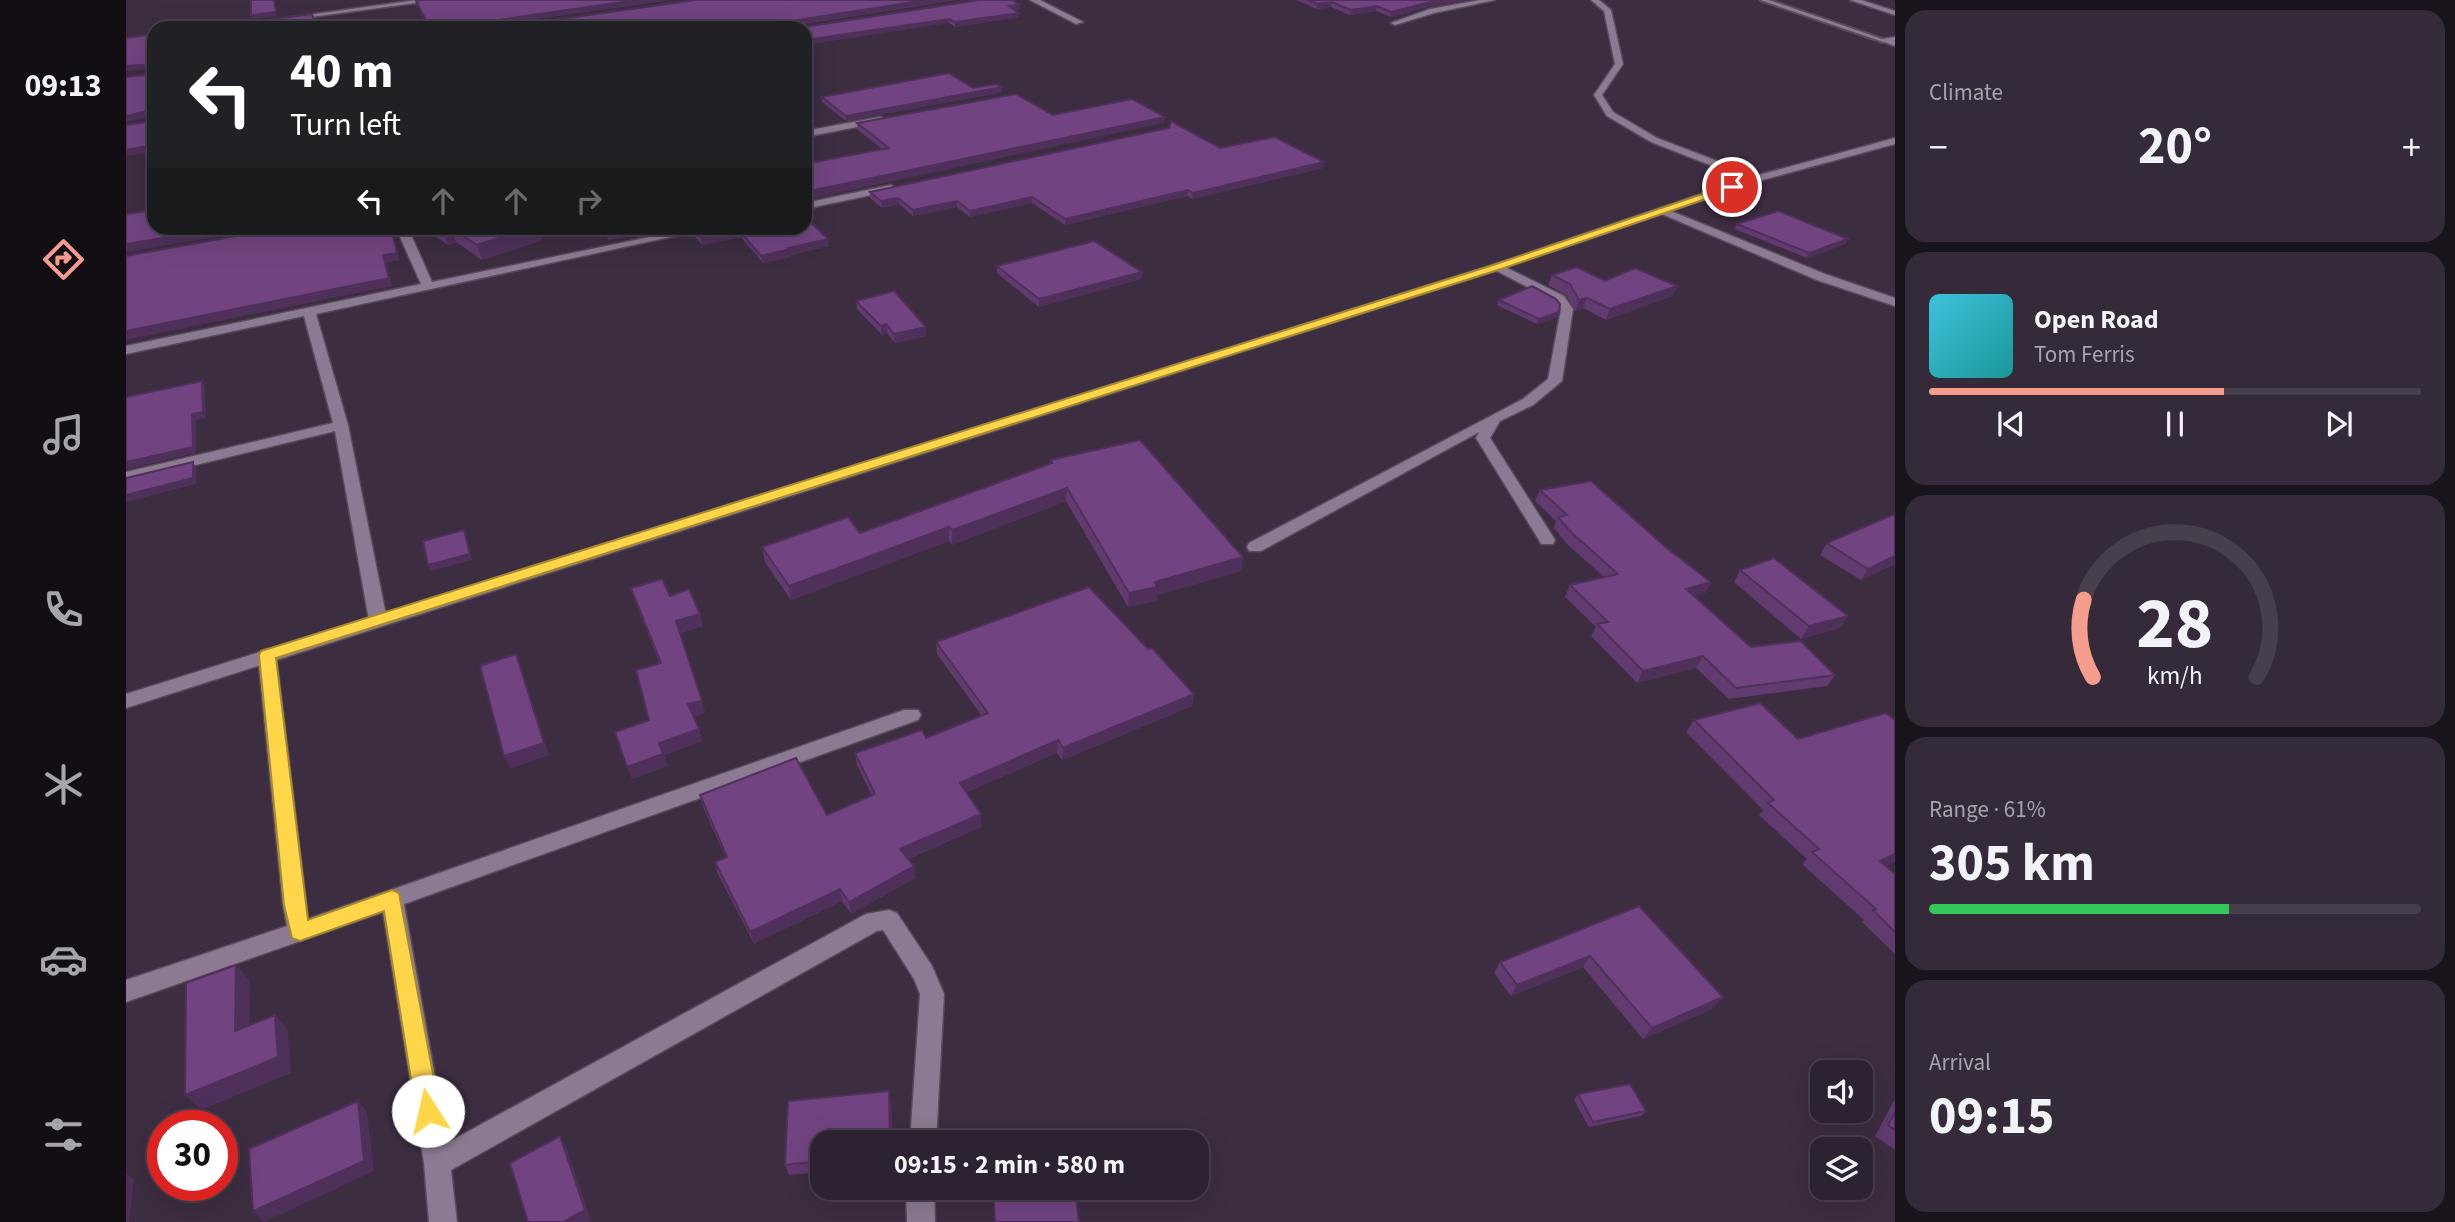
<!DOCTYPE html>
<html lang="en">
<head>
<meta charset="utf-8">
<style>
	:root { --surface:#2d2231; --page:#352a39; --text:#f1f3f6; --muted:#a7a4ab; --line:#483f4d; --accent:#f49d8d }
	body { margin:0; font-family:"Source Sans 3",sans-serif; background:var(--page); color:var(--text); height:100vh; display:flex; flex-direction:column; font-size:26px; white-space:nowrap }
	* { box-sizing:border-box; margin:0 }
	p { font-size:23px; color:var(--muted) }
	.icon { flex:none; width:38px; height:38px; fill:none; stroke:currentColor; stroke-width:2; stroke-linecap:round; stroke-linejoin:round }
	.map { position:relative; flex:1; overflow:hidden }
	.drawer { display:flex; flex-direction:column; gap:10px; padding:10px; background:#19131b; width:560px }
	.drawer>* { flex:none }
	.guide { position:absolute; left:21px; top:21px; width:665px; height:214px; border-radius:21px; box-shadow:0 7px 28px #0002,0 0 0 2px var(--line); background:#202124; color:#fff; overflow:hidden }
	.tools { position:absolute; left:1684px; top:1060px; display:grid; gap:14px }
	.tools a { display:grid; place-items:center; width:63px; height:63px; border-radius:14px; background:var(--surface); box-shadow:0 7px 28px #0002,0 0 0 2px var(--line); font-size:35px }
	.speed { position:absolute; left:21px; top:1110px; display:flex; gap:14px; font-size:35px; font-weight:700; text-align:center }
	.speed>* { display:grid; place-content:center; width:91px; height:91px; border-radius:50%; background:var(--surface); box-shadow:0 7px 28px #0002,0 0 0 2px var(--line); line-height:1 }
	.speed .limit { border:10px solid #d22; background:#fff; color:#111 }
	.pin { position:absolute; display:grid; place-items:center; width:60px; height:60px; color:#fff; margin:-30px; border:4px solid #fff; border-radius:50%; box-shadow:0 2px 7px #0007 }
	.me { position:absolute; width:77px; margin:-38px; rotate:350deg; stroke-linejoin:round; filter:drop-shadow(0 0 5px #0008) }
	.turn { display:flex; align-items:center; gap:24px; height:147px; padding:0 28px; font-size:32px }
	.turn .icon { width:91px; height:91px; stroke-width:2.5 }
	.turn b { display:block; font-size:49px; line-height:60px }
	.lanes { display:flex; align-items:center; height:66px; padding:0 28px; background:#0003; justify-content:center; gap:35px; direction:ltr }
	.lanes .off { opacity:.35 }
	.big { font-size:52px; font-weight:700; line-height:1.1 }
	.drawer .card { flex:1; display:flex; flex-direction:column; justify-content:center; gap:10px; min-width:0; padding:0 24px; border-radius:21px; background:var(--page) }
	.drawer .dial { align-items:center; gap:0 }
	.dial svg { height:182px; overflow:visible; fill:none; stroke:var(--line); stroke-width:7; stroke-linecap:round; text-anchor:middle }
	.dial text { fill:var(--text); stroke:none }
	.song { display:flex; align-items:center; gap:21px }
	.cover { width:84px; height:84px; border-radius:10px; background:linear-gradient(135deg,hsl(190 70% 55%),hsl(180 70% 35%)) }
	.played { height:7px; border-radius:4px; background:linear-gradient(90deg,var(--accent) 60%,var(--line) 60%) }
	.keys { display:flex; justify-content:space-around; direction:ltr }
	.heat { display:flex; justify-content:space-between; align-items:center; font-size:38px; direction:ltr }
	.charge { height:10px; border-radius:5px; background:linear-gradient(90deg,#34c759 61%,var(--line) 0) }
	.trip { position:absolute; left:684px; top:1130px; width:399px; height:70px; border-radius:21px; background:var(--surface); box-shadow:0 7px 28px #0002,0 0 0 2px var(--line); font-weight:700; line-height:70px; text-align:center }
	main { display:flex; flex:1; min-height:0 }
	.tab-bar { display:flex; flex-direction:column; width:126px; justify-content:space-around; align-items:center; background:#120e14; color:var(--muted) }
	.tab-bar .icon { width:49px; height:49px }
	.tab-bar .on { color:var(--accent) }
	.tab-bar b { font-size:32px; color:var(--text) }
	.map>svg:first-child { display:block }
</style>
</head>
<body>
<main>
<nav class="tab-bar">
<b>09:13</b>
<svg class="icon on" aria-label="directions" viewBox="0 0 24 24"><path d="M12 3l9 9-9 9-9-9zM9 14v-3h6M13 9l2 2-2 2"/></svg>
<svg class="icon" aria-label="music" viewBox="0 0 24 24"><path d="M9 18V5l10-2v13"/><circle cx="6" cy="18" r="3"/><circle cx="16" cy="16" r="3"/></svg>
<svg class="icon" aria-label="phone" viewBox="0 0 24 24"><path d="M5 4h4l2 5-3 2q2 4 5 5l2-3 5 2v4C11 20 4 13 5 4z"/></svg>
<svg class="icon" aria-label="climate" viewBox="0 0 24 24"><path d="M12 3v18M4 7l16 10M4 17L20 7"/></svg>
<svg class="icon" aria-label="car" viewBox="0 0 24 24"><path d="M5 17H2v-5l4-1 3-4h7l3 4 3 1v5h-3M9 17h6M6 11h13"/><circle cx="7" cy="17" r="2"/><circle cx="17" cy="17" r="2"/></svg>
<svg class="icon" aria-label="filters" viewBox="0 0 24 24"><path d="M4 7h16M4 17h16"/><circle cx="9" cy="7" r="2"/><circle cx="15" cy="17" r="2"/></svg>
</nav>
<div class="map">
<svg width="1769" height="1222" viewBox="0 0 1769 1222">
	<rect width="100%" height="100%" fill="#3c2d41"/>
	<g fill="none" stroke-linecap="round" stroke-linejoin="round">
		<g stroke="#564a5b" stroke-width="4">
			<polygon id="lane" points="1634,0 1643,0 1762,41 1757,42"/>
		</g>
		<g stroke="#564a5b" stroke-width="3">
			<g id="street">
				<polygon points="291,0 312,0 163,20 159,18"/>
				<polygon points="904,0 914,0 957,22 950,24"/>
				<polygon points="1354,0 1369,0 1308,13 1269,25 1265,23 1304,9"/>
				<polygon points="1465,0 1473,0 1485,10 1497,64 1476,95 1487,112 1531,138 1633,177 1633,181 1625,181 1525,142 1481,116 1468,95 1489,64 1478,11"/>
				<polygon points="1724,0 1735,0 1769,11 1769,15"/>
				<polygon points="1769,37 1769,46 1755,41 1756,39"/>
				<polygon points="754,117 757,118 757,122 679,137 679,131"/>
				<polygon points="765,185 770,188 769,190 679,209 679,203"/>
				<polygon points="1535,207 1699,274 1769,298 1769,306 1691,280 1531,212 1530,210"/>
				<polygon points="270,228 282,228 306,282 567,228 586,228 190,314 222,425 261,620 252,626 243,620 209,431 0,482 0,472 207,423 178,316 0,354 0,346 295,284"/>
				<polygon points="1371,263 1438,296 1447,309 1436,381 1407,405 1374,421 1364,438 1429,540 1427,544 1415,544 1413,540 1350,438 1353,432 1135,551 1123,551 1121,547 1123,543 1397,399 1422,379 1435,309 1430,302 1367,269 1367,265"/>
				<polygon points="141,649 147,651 150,655 182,919 778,710 792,710 795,715 792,720 278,904 321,1143 740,914 763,910 771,913 806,966 818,994 810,1143 784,1143 794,994 788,979 757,930 751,931 325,1170 331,1222 303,1222 298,1163 257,912 0,1002 0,980 161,926 157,905 132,655 135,651"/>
				<polygon points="780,1188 808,1188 809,1222 781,1222"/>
			</g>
		</g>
		<g stroke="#564a5b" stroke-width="3">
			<polygon id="secondary" points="1769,138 1769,144 1633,181 1375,269 0,708 0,694 1367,265 1625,177"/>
		</g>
		<use href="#lane" fill="#8b7a91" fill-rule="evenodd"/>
		<use href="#street" fill="#8b7a91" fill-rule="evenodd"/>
		<use href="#secondary" fill="#8b7a91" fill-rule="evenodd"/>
	</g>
	<g fill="#613a6f">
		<polygon points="296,0 544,0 366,25 386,26 569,0 830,0 670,25 679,27 894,4 894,9 888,10 893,13 893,17 829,27 823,23 679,28 303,28 290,1"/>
		<polygon points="1170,0 1347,0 1304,6 1265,17 1250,11 1224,15 1205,7 1191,9"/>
		<polygon points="876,87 876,92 720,121 696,102 696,97 847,88"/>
		<polygon points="927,115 1038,123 689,162 756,149 732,130 731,123"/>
		<polygon points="1094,148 1198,162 1197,168 1066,199 1061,196 939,225 906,203 844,217 831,207 787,216 773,204 756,208 744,198 744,192"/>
		<polygon points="1611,224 1722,239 1719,244 1681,258 1609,229"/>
		<polygon points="297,228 412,228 416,240 356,260 330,242 322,245"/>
		<polygon points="475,228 544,228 483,240"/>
		<polygon points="567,228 679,228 703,246 665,255 665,257 637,263 615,237 576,245 568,235"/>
		<polygon points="871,266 1016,272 1015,279 913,307 871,273"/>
		<polygon points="1426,275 1479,281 1551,286 1546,296 1480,320 1457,308 1449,311 1440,295 1422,285"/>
		<polygon points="1373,300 1431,317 1411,324 1371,305"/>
		<polygon points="730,301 800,336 769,343 761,333 756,335 731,309"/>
		<polygon points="924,460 1117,557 1115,571 1031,595 1030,601 1002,607 940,501 826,545 823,541 665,600 639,562 636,547 734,533 924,464"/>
		<polygon points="1414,490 1542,549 1585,582 1579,593 1568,596 1625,647 1709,675 1701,686 1603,699 1570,668 1511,683 1465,636 1470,627 1439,597 1444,585 1478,577 1441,544 1428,528 1430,521 1409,501"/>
		<polygon points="1701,543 1769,564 1735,580 1694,555"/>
		<polygon points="1614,570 1714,628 1675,639 1608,582"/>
		<polygon points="505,588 544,596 577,626 554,633 579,713 568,716 573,729 576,741 538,755 541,766 506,779 489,732 523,720 534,664 509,601"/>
		<polygon points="810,642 1022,649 1068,694 1066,706 936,760 931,753 840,792 855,827 782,859 789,878 725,914 716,901 628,944 592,874 589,862 600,858 577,807 574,795 701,815 746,796 731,765 729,753 800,738 856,716 811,654"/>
		<polygon points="1568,720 1672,739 1769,720 1769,862 1760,866 1769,874 1769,954 1736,922 1738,920 1676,864 1681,859 1633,815 1637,810 1560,732"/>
		<polygon points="1513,906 1588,1008 1517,1039 1457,967 1385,996 1368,973 1374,962"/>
		<polygon points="763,1091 765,1102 766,1143 696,1143 696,1172 663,1175 659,1165"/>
		<polygon points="1452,1094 1520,1111 1515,1116 1463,1127 1448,1100"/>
		<polygon points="1769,1099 1769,1150 1749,1136"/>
	</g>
	<g fill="#4f305a">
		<polygon points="148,0 151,16 127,19 125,15"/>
		<polygon points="511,0 544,0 366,25 363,28 362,23 364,21"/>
		<polygon points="800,0 830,0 667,25 664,23 666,21"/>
		<polygon points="1317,0 1347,0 1304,6 1265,17 1265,12 1305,2"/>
		<polygon points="1206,2 1205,7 1191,9 1191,4"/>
		<polygon points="894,4 894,9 883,11 883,6"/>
		<polygon points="1251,6 1250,11 1224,15 1225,10"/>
		<polygon points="893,13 893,17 829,27 829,22"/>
		<polygon points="823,19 823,23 679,45 679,40"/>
		<polygon points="27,64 28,69 0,71 0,66"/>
		<polygon points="876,87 876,92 720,121 720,116"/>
		<polygon points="25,110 28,116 0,122 0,116"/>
		<polygon points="1039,117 1038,123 679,200 679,192"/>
		<polygon points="28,145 28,152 0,156 0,150"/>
		<polygon points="1198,162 1197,168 1066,199 1067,193"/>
		<polygon points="1062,190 1061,196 939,225 939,219"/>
		<polygon points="906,197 906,203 844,217 844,211"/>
		<polygon points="772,198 773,204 756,208 755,201"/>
		<polygon points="831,201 831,207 787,216 787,210"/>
		<polygon points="99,228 144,228 0,252 0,244"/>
		<polygon points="265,228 274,260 260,263 266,286 0,340 0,331"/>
		<polygon points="325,228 330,242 322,245 317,230"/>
		<polygon points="404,228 412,228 416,240 356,260 351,245"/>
		<polygon points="506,228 544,228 483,240 482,233"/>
		<polygon points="613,230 615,237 576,245 575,238"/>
		<polygon points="702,239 703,246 665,255 665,257 637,263 635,256 662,248"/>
		<polygon points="1722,239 1719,244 1681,258 1683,253"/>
		<polygon points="1016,272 1015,279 913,307 913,299"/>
		<polygon points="1551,286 1546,296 1480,320 1484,309"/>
		<polygon points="1461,298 1457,308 1449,311 1453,300"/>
		<polygon points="1433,312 1431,317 1411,324 1413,319"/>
		<polygon points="760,324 761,333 756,335 755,326"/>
		<polygon points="800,327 800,336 769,343 768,334"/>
		<polygon points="76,381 79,386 80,418 70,420 70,453 0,469 0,462 66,414"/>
		<polygon points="67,462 70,468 70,484 0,502 0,495"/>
		<polygon points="941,488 940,501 826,545 826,530"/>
		<polygon points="823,527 823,541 665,600 663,586"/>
		<polygon points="338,530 346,560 305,571 302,565"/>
		<polygon points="1769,556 1769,564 1735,580 1742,569"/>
		<polygon points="1117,557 1115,571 1031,595 1030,601 1002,607 1003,593 1029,582"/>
		<polygon points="1585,582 1579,593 1555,600 1560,589"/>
		<polygon points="574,614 577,626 553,633 550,621"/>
		<polygon points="1722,616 1714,628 1675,639 1683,626"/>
		<polygon points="390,654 395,667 423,755 384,769 378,756"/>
		<polygon points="1577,656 1570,668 1511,683 1517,671"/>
		<polygon points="1068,694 1066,706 936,760 937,748"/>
		<polygon points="576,701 579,713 566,717 562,704"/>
		<polygon points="573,729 576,741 538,755 541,766 506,779 501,767 533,743"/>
		<polygon points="932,740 931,753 835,795 834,783"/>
		<polygon points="855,814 855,827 776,861 774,849"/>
		<polygon points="1769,854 1769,862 1744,873 1754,861"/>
		<polygon points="788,866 789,878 725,914 723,902"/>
		<polygon points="714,889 716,901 628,944 624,932"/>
		<polygon points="1464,956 1457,967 1385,996 1391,985"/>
		<polygon points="110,965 124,981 123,1046 109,1031"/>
		<polygon points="1597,997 1588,1008 1517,1039 1526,1028"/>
		<polygon points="149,1015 162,1030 165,1073 75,1110 59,1095"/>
		<polygon points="763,1091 765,1102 766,1143 764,1143"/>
		<polygon points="232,1101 241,1112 248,1171 138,1222 127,1211"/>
		<polygon points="434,1136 440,1147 465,1220 462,1222 437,1222"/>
		<polygon points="0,1174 8,1180 3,1222 0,1222"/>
	</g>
	<g fill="#714481" stroke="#4f305a" stroke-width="2">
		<polygon points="125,0 148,0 150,12 125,15"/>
		<polygon points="296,0 511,0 364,21 362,23 365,26 386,26 569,0 800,0 666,21 664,23 679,27 853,0 886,0 894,4 883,6 893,13 829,22 823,19 679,40 679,28 304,28 290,1"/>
		<polygon points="1182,0 1317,0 1305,2 1265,12 1251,6 1225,10 1206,2 1191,4"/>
		<polygon points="186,14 190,28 78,28"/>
		<polygon points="28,34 28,145 0,150 0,125 27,121 28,113 25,110 0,116 0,77 26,74 27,64 0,66 0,38"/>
		<polygon points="823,73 847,88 870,84 876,87 720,116 696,97"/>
		<polygon points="890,94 927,115 1006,99 1039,117 679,192 679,153 689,162 763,148 731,123"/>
		<polygon points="1045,121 1094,148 1149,137 1198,162 1067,193 1062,190 939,219 906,197 844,211 831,201 787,210 772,198 755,201 744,192 1043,128"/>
		<polygon points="28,210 28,228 99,228 0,244 0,214"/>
		<polygon points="1652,211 1722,239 1683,253 1611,224"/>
		<polygon points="679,217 702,239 662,248 664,249 635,256 613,230 575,238 567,228 679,228"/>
		<polygon points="155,228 176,228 176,230 191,228 265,228 271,253 257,255 263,278 0,331 0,256"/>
		<polygon points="325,228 404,228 351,245"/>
		<polygon points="478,228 506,228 482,233"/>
		<polygon points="968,241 1016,272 913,299 871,266"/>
		<polygon points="1451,267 1479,281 1509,268 1551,286 1484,309 1461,298 1453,300 1444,284 1426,275"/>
		<polygon points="1406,286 1430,299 1434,304 1433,312 1413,319 1373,300"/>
		<polygon points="768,291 800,327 768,334 760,324 755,326 730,301"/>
		<polygon points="76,381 77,412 66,414 67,447 0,462 0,397"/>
		<polygon points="1014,440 1117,557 1029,582 1031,587 1003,593 941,488 826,530 823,527 663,586 636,547 722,517 734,533 926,463 924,460"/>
		<polygon points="67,462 67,478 0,495 0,478"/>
		<polygon points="1465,481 1542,549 1585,582 1560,589 1625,647 1675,641 1709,675 1610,688 1577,656 1517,671 1471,624 1482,622 1444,585 1492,574 1446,533 1432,517 1441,515 1414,490"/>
		<polygon points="1769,514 1769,556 1742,569 1701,543"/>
		<polygon points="338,530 344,554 302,565 297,541"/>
		<polygon points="1648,558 1722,616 1683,626 1614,570"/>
		<polygon points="536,579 544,596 563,589 574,614 550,621 576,701 562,704 573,729 533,743 537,754 501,767 489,732 523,720 510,670 535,663 505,588"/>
		<polygon points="963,587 1022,649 1026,648 1068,694 937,748 932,740 834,783 855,814 774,849 788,866 723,902 714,889 624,932 589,862 601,857 574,795 670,758 701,815 749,794 729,753 796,730 800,738 862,713 810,642"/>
		<polygon points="390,654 418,743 378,756 354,666"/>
		<polygon points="1634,703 1672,739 1760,713 1769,720 1769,854 1754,861 1769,874 1769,932 1747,910 1750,909 1686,852 1693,849 1642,803 1648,800 1568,720"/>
		<polygon points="1513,906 1597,997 1526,1028 1464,956 1391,985 1374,962"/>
		<polygon points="110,965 109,1031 149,1015 152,1057 59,1095 60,983"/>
		<polygon points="1504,1084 1520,1111 1467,1122 1452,1094"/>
		<polygon points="763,1091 764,1143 696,1143 696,1161 659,1165 662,1101"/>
		<polygon points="232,1101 238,1161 127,1211 123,1149"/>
		<polygon points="1769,1112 1769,1130 1762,1125"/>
		<polygon points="434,1136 459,1210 437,1222 402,1222 384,1163"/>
		<polygon points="867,1188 949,1188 953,1222 869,1222"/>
	</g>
	<polygon fill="#ffd54a" stroke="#a68a30" stroke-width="2" points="1606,184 1610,187 1609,189 1375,269 150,658 182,920 266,890 273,893 314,1111 310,1119 302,1123 294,1119 290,1111 258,911 174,941 166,938 158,905 133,655 135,651 1367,265"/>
</svg>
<div class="tools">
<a><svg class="icon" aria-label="sound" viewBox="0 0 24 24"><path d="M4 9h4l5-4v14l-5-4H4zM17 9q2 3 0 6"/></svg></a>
<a><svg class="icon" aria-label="layers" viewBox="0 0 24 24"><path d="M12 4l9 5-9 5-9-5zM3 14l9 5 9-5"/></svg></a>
</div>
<div class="speed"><div class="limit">30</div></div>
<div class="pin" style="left:1606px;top:187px;background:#d93025"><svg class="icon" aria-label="arrive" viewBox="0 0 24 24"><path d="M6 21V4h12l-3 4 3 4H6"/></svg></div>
<svg class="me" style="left:302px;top:1111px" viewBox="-20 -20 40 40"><circle r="19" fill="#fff"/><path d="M0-13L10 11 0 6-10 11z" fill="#ffd54a"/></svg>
<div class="trip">09:15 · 2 min · 580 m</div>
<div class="guide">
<div class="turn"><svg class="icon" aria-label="left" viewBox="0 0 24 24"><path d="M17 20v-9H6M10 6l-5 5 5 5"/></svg><div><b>40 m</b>Turn left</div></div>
<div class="lanes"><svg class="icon" aria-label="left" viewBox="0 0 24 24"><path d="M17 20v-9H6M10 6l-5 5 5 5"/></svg><svg class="icon off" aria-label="ahead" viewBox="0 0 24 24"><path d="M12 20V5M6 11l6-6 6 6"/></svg><svg class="icon off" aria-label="ahead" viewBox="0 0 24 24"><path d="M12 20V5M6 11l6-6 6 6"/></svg><svg class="icon off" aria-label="right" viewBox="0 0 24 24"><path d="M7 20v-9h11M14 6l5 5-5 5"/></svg></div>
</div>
</div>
<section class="drawer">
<div class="card"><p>Climate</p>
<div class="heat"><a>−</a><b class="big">20°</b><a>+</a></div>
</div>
<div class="card">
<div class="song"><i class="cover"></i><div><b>Open Road</b><p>Tom Ferris</p></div></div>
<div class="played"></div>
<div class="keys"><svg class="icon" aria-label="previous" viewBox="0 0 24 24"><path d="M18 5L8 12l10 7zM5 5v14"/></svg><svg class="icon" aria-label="pause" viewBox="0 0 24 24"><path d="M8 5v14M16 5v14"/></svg><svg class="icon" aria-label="next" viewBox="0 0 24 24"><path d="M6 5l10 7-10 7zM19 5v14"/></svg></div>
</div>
<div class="card dial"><svg viewBox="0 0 100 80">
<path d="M14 69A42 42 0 1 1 86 69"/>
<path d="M14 69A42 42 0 0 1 10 35" stroke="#f49d8d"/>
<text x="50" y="56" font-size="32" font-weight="700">28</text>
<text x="50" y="72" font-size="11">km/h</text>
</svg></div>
<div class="card"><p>Range · 61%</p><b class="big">305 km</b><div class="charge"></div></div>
<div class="card"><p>Arrival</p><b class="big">09:15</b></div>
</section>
</main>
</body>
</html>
